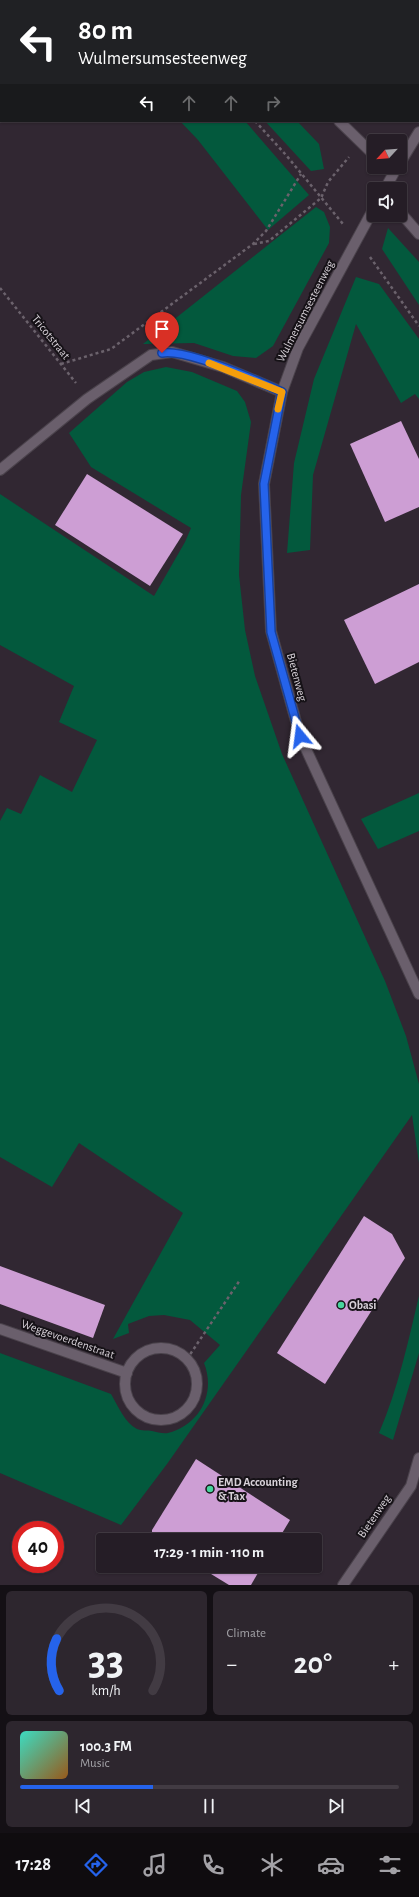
<!DOCTYPE html>
<html lang="en">
<head>
<meta charset="utf-8">
<style>
	:root { --surface:#251d26; --page:#2d262e; --text:#f1f3f6; --muted:#a3a2a7; --line:#423b43; --accent:#2563eb }
	body { margin:0; font-family:"Alegreya Sans",sans-serif; background:var(--page); color:var(--text); height:100vh; display:flex; flex-direction:column; font-size:15px; white-space:nowrap }
	* { box-sizing:border-box; margin:0 }
	p { font-size:13px; color:var(--muted) }
	.icon { flex:none; width:22px; height:22px; fill:none; stroke:currentColor; stroke-width:2; stroke-linecap:round; stroke-linejoin:round }
	.map { position:relative; height:1585px; overflow:hidden }
	.details { display:flex; flex-direction:column; gap:6px; padding:6px; background:#141015; flex:1 }
	.details>* { flex:none }
	.banner { position:absolute; left:0px; top:0px; width:419px; height:122px; box-shadow:0 1px 3px #0004,0 0 0 1px var(--line); background:#202124; color:#fff; overflow:hidden }
	.needle { width:26px; rotate:244deg }
	.controls { position:absolute; left:367px; top:134px; display:grid; gap:8px }
	.controls a { display:grid; place-items:center; width:40px; height:40px; border-radius:4px; background:var(--surface); box-shadow:0 1px 3px #0004,0 0 0 1px var(--line); font-size:20px }
	.speed { position:absolute; left:12px; top:1521px; display:flex; gap:8px; font-size:20px; font-weight:700; text-align:center }
	.speed>* { display:grid; place-content:center; width:52px; height:52px; border-radius:50%; background:var(--surface); box-shadow:0 1px 3px #0004,0 0 0 1px var(--line); line-height:1 }
	.speed .limit { border:6px solid #d22; background:#fff; color:#111 }
	.pin { position:absolute; display:grid; place-items:center; width:34px; height:34px; color:#fff; margin:-41px -17px; border-radius:50% 50% 50% 0; rotate:-45deg; box-shadow:0 0 4px #0007 }
	.pin .icon { rotate:45deg }
	.me { position:absolute; width:44px; margin:-22px; rotate:344deg; stroke-linejoin:round; filter:drop-shadow(0 0 3px #0008) }
	.turn { display:flex; align-items:center; gap:14px; height:84px; padding:0 12px; font-size:18px }
	.turn .icon { width:52px; height:52px; stroke-width:2.5 }
	.turn b { display:block; font-size:28px; line-height:34px }
	.lanes { display:flex; align-items:center; height:38px; padding:0 12px; background:#0003; justify-content:center; gap:20px; direction:ltr }
	.lanes .off { opacity:.35 }
	.big { font-size:30px; font-weight:700; line-height:1.1 }
	.details .widget { flex:1; display:flex; flex-direction:column; justify-content:center; gap:6px; min-width:0; padding:0 14px; border-radius:6px; background:var(--page) }
	.details .dial { align-items:center; gap:0 }
	.dial svg { height:104px; overflow:visible; fill:none; stroke:var(--line); stroke-width:7; stroke-linecap:round; text-anchor:middle }
	.dial text { fill:var(--text); stroke:none }
	.song { display:flex; align-items:center; gap:12px }
	.cover { width:48px; height:48px; border-radius:6px; background:linear-gradient(135deg,hsl(170 70% 55%),hsl(30 70% 35%)) }
	.played { height:4px; border-radius:2px; background:linear-gradient(90deg,var(--accent) 35%,var(--line) 35%) }
	.keys { display:flex; justify-content:space-around; direction:ltr }
	.heat { display:flex; justify-content:space-between; align-items:center; font-size:22px; direction:ltr }
	.details .tiles { flex:1; display:grid; gap:6px; grid-template-columns:1fr 1fr }
	.widget:last-child { grid-column:span 2 }
	.trip { position:absolute; left:96px; top:1533px; width:226px; height:40px; border-radius:4px; background:var(--surface); box-shadow:0 1px 3px #0004,0 0 0 1px var(--line); font-weight:700; line-height:40px; text-align:center }
	.tabs { display:flex; height:64px; justify-content:space-around; align-items:center; background:#0f0c0f; color:var(--muted) }
	.tabs .icon { width:28px; height:28px }
	.tabs .on { color:var(--accent) }
	.tabs b { font-size:18px; color:var(--text) }
	.map>svg:first-child { display:block }
</style>
</head>
<body>
<div class="map">
<svg width="419" height="1585" viewBox="0 0 419 1585">
	<rect width="100%" height="100%" fill="#312732"/>
	<g fill="#03593d">
		<polygon points="180,121 245,121 309,195 268,230 198,140"/>
		<polygon points="265,121 297,121 319,144 324,169 311,171"/>
		<polygon points="316,207 324,212 330,227 329,243 273,346 256,358 233,356 194,343 143,344"/>
		<polygon points="388,228 419,262 419,305 382,249"/>
		<polygon points="356,277 379,284 419,339 419,399 415,394 401,403 356,324 313,475 310,550 287,553 294,463 314,379"/>
		<path d="M166 367 192 372 237 391 245 402 251 422 241 495 239 575 245 630 255 676 282 754 385 981 406 1036 419 1084V1163L412 1115 167 1464 121 1525 0 1473V1353L111 1394C118 1406 125 1423 137 1429 141 1431 148 1430 152 1431 157 1432 163 1434 168 1433 200 1425 216 1393 204 1363L220 1345 190 1320 164 1315 149 1316 128 1324 129 1333 113 1339 183 1213 79 1143 52 1187 0 1157V821L7 808 21 814 40 775 72 792 97 740 59 722 74 686 0 645V494L154 596 185 542 191 528 91 467 69 433 127 382 144 372Z"/>
		<polygon points="419,793 419,831 378,849 361,819"/>
		<path d="M419 1296V1353L393 1440 379 1433C398 1389 408 1342 419 1296Z"/>
	</g>
	<g fill="#cd9ed4">
		<polygon points="401,421 419,459 419,507 385,522 350,444"/>
		<polygon points="87,474 183,534 150,586 55,525"/>
		<polygon points="419,584 419,662 375,684 344,620"/>
		<polygon points="364,1216 392,1234 405,1258 325,1384 277,1353"/>
		<polygon points="0,1266 105,1305 93,1338 0,1304"/>
		<polygon points="196,1459 290,1520 278,1540 155,1540 152,1538 152,1530"/>
		<polygon points="198,1566 262,1566 251,1585 229,1585"/>
	</g>
	<g fill="none" stroke-linecap="round" stroke-linejoin="round">
		<g stroke="#4a424b" stroke-width="12">
			<g id="minor">
				<polyline points="223,0 224,1"/>
				<polyline points="339,121 374,155"/>
				<polyline points="400,163 419,132"/>
				<polyline points="385,189 397,167"/>
				<polyline points="374,208 298,348 282,392 264,484 271,631 300,736 419,994"/>
				<polyline points="400,212 419,234"/>
				<polyline points="0,470 87,399 151,355 172,352 223,367 282,392"/>
				<polyline points="0,1329 127,1373"/>
				<circle cx="161" cy="1384" r="36"/>
				<polyline points="343,1585 411,1486 419,1458"/>
			</g>
		</g>
		<g stroke="#6b626c" stroke-width="2.5" stroke-dasharray="3 3" stroke-linecap="butt">
			<polyline points="144,0 145,1"/>
			<polyline points="255,121 286,155 343,224"/>
			<polyline points="254,244 269,241 321,198 328,182 349,157"/>
			<polyline points="370,257 419,326"/>
			<polyline points="0,288 76,383"/>
			<polyline points="61,364 111,349 253,244 266,231 301,174"/>
			<polyline points="187,1359 240,1280"/>
		</g>
		<use href="#minor" stroke="#6a5f6c" stroke-width="10"/>
	</g>
	<g fill="none" stroke-linecap="round" stroke-linejoin="round">
		<g stroke="#184099" stroke-width="10">
			<path id="route" d="M162 353C187 349 256 380 282 392L264 484 271 632 300 736"/>
		</g>
		<use href="#route" stroke="#2563eb" stroke-width="7"/>
		<polyline stroke="#f59e0b" stroke-width="7" points="209,363 282,392 278,409"/>
	</g>
	<g fill="#47d49d" stroke="#161217" stroke-width="1.5">
		<circle cx="341" cy="1305" r="4"/>
		<circle cx="210" cy="1489" r="4"/>
	</g>
	<g text-anchor="middle" dominant-baseline="central" stroke-width="4" stroke-linejoin="round" paint-order="stroke">
		<g font-size="12" fill="#d7d1d8" stroke="#161217">
			<text transform="translate(305 311) rotate(-63)">Wulmersumsesteenweg</text>
			<text transform="translate(51 337) rotate(51)">Tricotstraat</text>
			<text transform="translate(297 677) rotate(75)">Bietenweg</text>
			<text transform="translate(68 1339) rotate(19)">Weggevoerdenstraat</text>
			<text transform="translate(374 1516) rotate(-56)">Bietenweg</text>
		</g>
		<g font-size="12" font-weight="bold" fill="#d7d1d8" stroke="#161217" text-anchor="start">
			<text x="349" y="1305">Obasi</text>
			<text x="218" y="1482">EMD Accounting<tspan x="218" dy="14">&amp; Tax</tspan></text>
		</g>
	</g>
</svg>
<div class="controls">
<a><svg class="needle" viewBox="-14 -14 28 28"><path d="M0-13l5 13h-10z" fill="#e53935"/><path d="M0 13l5-13h-10z" fill="#a3a2a7"/></svg></a>
<a><svg class="icon" aria-label="sound" viewBox="0 0 24 24"><path d="M4 9h4l5-4v14l-5-4H4zM17 9q2 3 0 6"/></svg></a>
</div>
<div class="speed"><div class="limit">40</div></div>
<div class="pin" style="left:162px;top:353px;background:#d93025"><svg class="icon" aria-label="arrive" viewBox="0 0 24 24"><path d="M6 21V4h12l-3 4 3 4H6"/></svg></div>
<svg class="me" style="left:300px;top:736px" viewBox="-20 -20 40 40"><path d="M0-17L14 15 0 8-14 15z" fill="#2563eb" stroke="#fff" stroke-width="4"/></svg>
<div class="trip">17:29 · 1 min · 110 m</div>
<div class="banner">
<div class="turn"><svg class="icon" aria-label="left" viewBox="0 0 24 24"><path d="M17 20v-9H6M10 6l-5 5 5 5"/></svg><div><b>80 m</b>Wulmersumsesteenweg</div></div>
<div class="lanes"><svg class="icon" aria-label="left" viewBox="0 0 24 24"><path d="M17 20v-9H6M10 6l-5 5 5 5"/></svg><svg class="icon off" aria-label="ahead" viewBox="0 0 24 24"><path d="M12 20V5M6 11l6-6 6 6"/></svg><svg class="icon off" aria-label="ahead" viewBox="0 0 24 24"><path d="M12 20V5M6 11l6-6 6 6"/></svg><svg class="icon off" aria-label="right" viewBox="0 0 24 24"><path d="M7 20v-9h11M14 6l5 5-5 5"/></svg></div>
</div>
</div>
<section class="details">
<div class="tiles">
<div class="widget dial"><svg viewBox="0 0 100 80">
<path d="M14 69A42 42 0 1 1 86 69"/>
<path d="M14 69A42 42 0 0 1 12 29" stroke="#2563eb"/>
<text x="50" y="56" font-size="32" font-weight="700">33</text>
<text x="50" y="72" font-size="11">km/h</text>
</svg></div>
<div class="widget"><p>Climate</p>
<div class="heat"><a>−</a><b class="big">20°</b><a>+</a></div>
</div>
<div class="widget">
<div class="song"><i class="cover"></i><div><b>100.3 FM</b><p>Music</p></div></div>
<div class="played"></div>
<div class="keys"><svg class="icon" aria-label="previous" viewBox="0 0 24 24"><path d="M18 5L8 12l10 7zM5 5v14"/></svg><svg class="icon" aria-label="pause" viewBox="0 0 24 24"><path d="M8 5v14M16 5v14"/></svg><svg class="icon" aria-label="next" viewBox="0 0 24 24"><path d="M6 5l10 7-10 7zM19 5v14"/></svg></div>
</div>
</div>
</section>
<nav class="tabs">
<b>17:28</b>
<svg class="icon on" aria-label="directions" viewBox="0 0 24 24"><path d="M12 3l9 9-9 9-9-9zM9 14v-3h6M13 9l2 2-2 2"/></svg>
<svg class="icon" aria-label="music" viewBox="0 0 24 24"><path d="M9 18V5l10-2v13"/><circle cx="6" cy="18" r="3"/><circle cx="16" cy="16" r="3"/></svg>
<svg class="icon" aria-label="phone" viewBox="0 0 24 24"><path d="M5 4h4l2 5-3 2q2 4 5 5l2-3 5 2v4C11 20 4 13 5 4z"/></svg>
<svg class="icon" aria-label="climate" viewBox="0 0 24 24"><path d="M12 3v18M4 7l16 10M4 17L20 7"/></svg>
<svg class="icon" aria-label="car" viewBox="0 0 24 24"><path d="M5 17H2v-5l4-1 3-4h7l3 4 3 1v5h-3M9 17h6M6 11h13"/><circle cx="7" cy="17" r="2"/><circle cx="17" cy="17" r="2"/></svg>
<svg class="icon" aria-label="filters" viewBox="0 0 24 24"><path d="M4 7h16M4 17h16"/><circle cx="9" cy="7" r="2"/><circle cx="15" cy="17" r="2"/></svg>
</nav>
</body>
</html>
